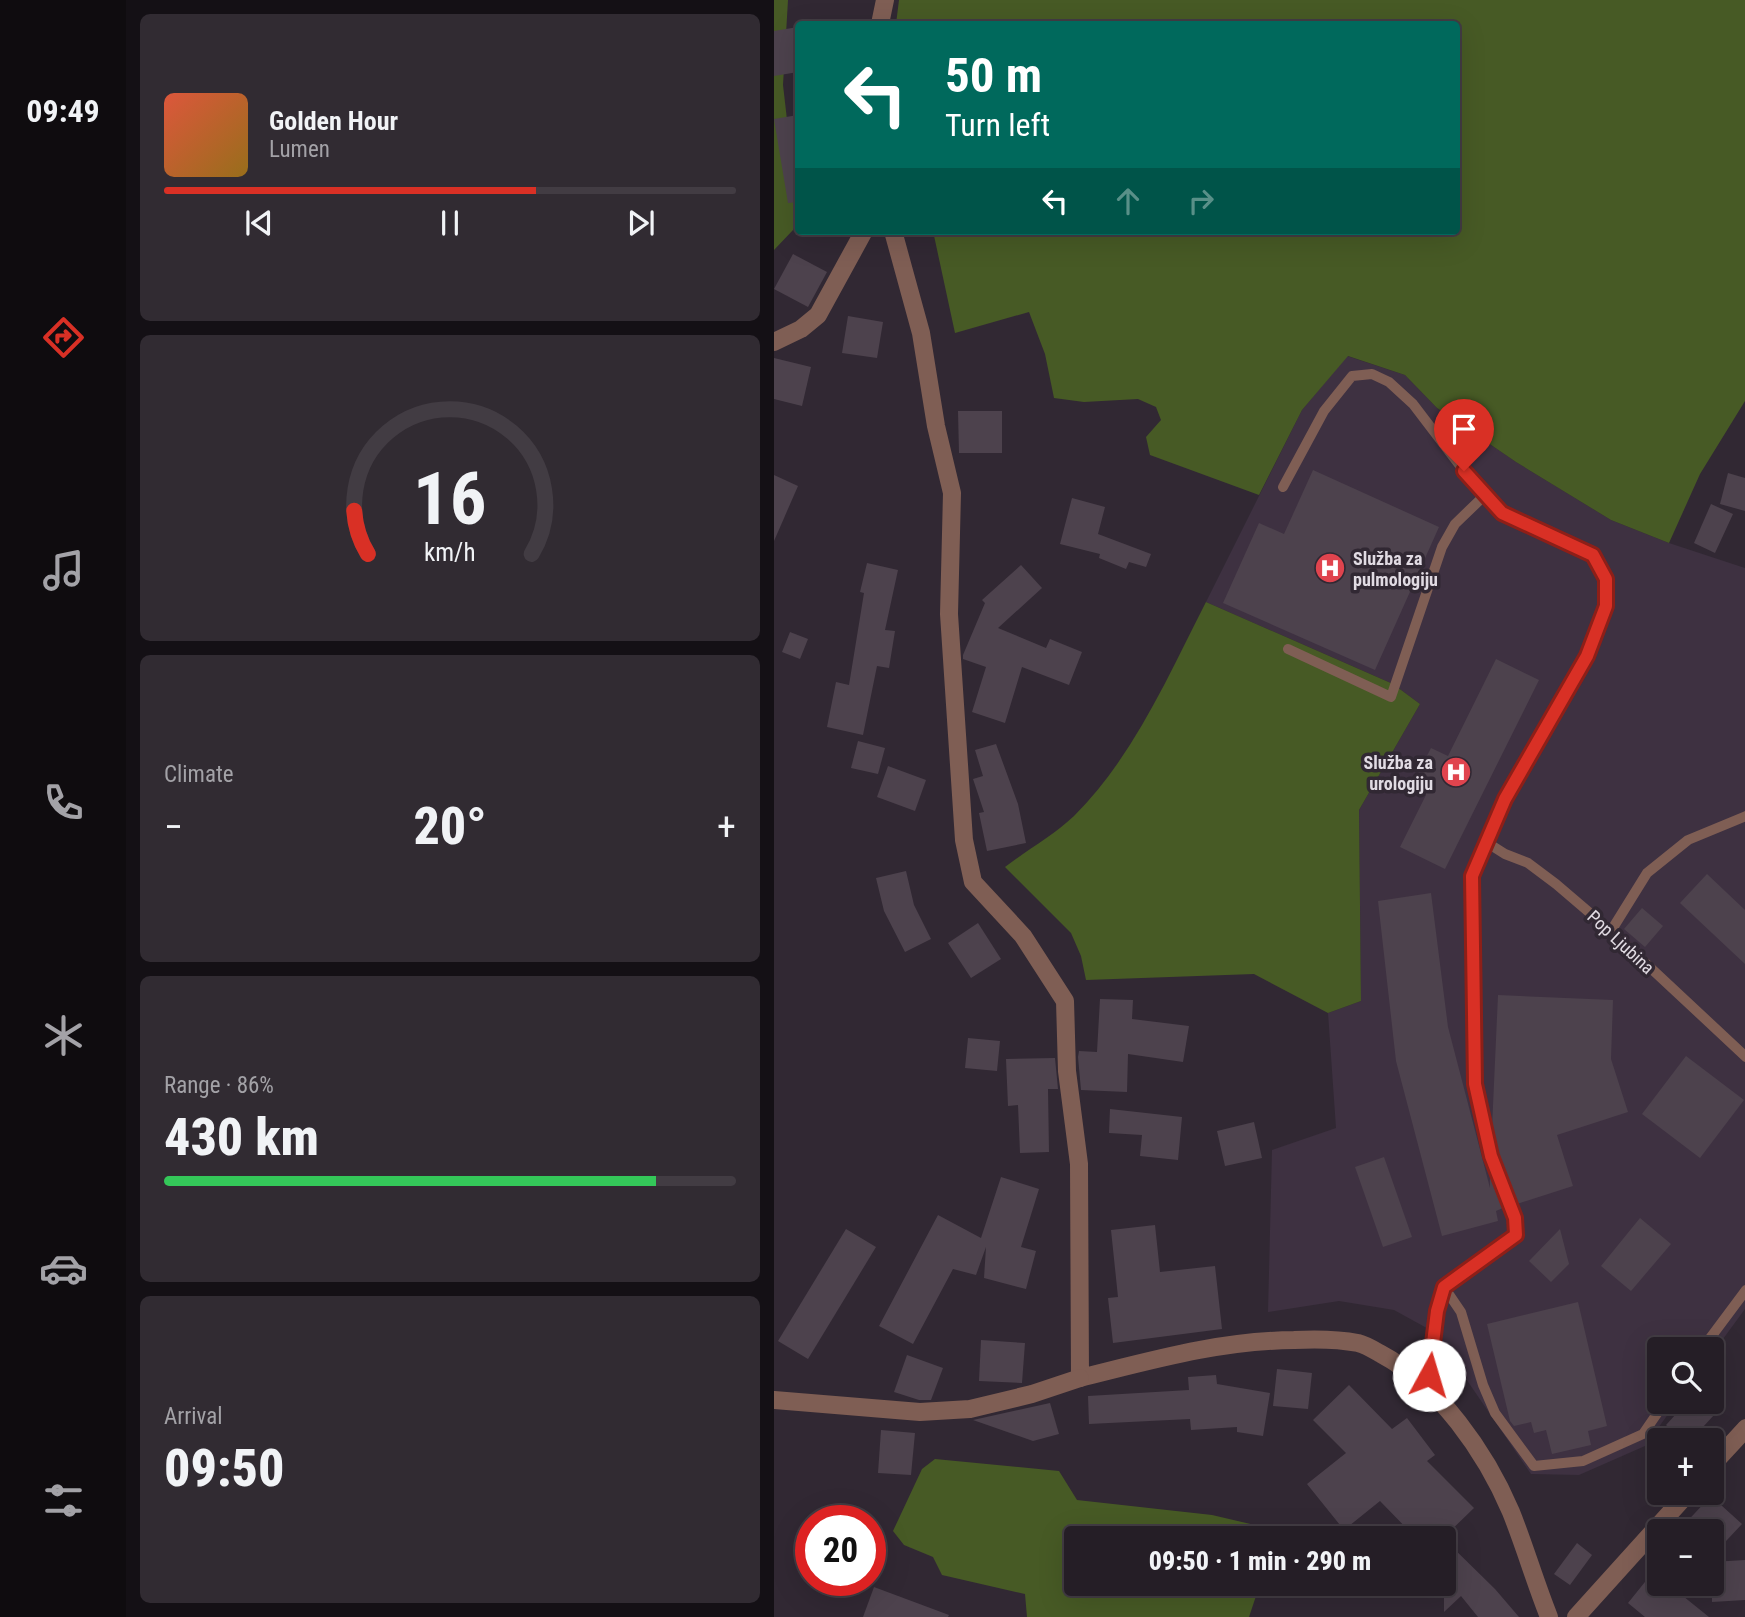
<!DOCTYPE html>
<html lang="en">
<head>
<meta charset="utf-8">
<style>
	:root { --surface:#251e26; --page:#312b32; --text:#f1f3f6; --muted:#a3a2a7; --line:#423c43; --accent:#d93025 }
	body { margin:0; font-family:"Roboto Condensed",sans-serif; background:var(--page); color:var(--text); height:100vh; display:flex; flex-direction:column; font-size:26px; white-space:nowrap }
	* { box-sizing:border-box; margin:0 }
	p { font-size:23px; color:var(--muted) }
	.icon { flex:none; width:38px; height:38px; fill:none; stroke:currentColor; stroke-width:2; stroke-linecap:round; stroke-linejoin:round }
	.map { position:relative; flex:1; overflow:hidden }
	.side { display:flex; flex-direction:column; gap:14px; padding:14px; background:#141015; width:648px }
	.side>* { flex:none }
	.hud { position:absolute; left:21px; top:21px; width:665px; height:214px; border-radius:7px; box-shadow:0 7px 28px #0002,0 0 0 2px var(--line); background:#00695c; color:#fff; overflow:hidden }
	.fabs { position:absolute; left:873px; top:1337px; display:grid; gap:14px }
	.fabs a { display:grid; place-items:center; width:77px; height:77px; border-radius:7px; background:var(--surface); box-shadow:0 7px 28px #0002,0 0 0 2px var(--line); font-size:35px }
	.speed { position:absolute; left:21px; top:1505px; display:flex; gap:14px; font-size:35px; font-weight:700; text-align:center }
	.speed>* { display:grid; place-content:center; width:91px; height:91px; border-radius:50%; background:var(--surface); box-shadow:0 7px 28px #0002,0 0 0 2px var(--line); line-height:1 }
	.speed .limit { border:10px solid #d22; background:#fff; color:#111 }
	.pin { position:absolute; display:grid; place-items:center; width:60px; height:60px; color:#fff; margin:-72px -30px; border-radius:50% 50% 50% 0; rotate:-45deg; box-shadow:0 0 7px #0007 }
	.pin .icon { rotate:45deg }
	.me { position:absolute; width:77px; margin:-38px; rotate:6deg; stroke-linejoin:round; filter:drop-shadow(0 0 5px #0008) }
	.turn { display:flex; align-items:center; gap:24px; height:147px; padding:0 35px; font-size:32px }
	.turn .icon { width:91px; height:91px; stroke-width:2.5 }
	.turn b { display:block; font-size:49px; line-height:60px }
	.lanes { display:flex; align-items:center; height:66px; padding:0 35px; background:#0003; justify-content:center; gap:35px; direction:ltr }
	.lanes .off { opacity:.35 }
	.big { font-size:52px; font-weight:800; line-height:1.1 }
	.side .card { flex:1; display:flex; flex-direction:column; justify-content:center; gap:10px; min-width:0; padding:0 24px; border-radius:10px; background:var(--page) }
	.side .dial { align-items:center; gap:0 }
	.dial svg { height:182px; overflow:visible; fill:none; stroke:var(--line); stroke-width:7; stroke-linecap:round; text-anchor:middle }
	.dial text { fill:var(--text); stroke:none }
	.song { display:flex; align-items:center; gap:21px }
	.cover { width:84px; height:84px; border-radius:10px; background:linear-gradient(135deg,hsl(10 70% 55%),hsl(40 70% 35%)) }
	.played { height:7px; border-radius:4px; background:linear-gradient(90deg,var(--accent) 65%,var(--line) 65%) }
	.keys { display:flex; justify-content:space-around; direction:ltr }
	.heat { display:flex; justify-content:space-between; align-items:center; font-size:38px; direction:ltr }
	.charge { height:10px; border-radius:5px; background:linear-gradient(90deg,#34c759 86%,var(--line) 0) }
	.trip { position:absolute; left:290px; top:1526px; width:392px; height:70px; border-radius:7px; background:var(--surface); box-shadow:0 7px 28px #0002,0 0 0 2px var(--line); font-weight:800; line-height:70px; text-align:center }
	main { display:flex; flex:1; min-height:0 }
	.dock { display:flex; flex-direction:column; width:126px; justify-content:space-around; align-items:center; background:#0f0c0f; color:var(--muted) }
	.dock .icon { width:49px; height:49px }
	.dock .on { color:var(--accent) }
	.dock b { font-size:32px; color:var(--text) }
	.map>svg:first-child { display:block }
</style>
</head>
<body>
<main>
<nav class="dock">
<b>09:49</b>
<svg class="icon on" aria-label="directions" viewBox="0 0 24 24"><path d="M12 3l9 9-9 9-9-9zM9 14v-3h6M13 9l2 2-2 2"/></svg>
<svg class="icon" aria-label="music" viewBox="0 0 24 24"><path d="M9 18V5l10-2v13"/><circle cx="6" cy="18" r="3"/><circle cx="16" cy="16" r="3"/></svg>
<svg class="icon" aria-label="phone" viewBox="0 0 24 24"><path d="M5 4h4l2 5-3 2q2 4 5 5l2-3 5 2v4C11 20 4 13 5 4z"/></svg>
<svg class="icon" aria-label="climate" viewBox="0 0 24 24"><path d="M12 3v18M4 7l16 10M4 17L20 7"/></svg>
<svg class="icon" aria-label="car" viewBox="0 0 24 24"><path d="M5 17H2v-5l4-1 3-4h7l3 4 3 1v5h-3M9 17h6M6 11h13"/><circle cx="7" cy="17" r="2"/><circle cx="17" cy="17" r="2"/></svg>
<svg class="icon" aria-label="filters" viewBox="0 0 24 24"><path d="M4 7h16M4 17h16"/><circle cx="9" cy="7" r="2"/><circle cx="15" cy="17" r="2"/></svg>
</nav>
<section class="side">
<div class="card">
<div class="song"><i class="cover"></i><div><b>Golden Hour</b><p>Lumen</p></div></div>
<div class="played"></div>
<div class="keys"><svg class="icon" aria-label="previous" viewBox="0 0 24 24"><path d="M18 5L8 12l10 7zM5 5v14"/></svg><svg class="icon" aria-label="pause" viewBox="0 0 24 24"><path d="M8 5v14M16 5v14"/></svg><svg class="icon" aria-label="next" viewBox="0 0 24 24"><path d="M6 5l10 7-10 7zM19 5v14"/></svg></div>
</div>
<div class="card dial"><svg viewBox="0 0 100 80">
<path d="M14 69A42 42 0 1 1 86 69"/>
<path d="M14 69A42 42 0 0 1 8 50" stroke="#d93025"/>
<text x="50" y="56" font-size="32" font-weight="700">16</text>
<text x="50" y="72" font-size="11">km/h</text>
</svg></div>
<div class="card"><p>Climate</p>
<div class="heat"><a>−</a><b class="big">20°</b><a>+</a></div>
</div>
<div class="card"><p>Range · 86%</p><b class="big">430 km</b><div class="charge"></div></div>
<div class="card"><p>Arrival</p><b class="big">09:50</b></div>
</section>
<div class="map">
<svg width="972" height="1617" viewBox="0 0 972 1617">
	<rect width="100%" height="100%" fill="#312833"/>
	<polygon fill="#3e3141" points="573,356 631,375 663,408 742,462 837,520 895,543 971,568 971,1309 938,1354 938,1349 886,1349 886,1402 903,1402 871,1446 805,1475 757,1474 660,1332 620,1310 565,1301 494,1312 498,1150 562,1128 554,1013 587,1001 585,810 646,704 619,684 432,602 528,410"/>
	<g fill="#475a25">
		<polygon points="0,0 14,0 9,85 21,189 19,230 0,250"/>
		<polygon points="125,0 971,0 971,401 926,474 895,543 837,520 742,462 663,408 631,375 574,356 528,410 485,495 376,455 372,437 387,420 382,407 364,399 310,402 280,398 271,354 255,312 181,333 159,231 682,231 682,24 122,24"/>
		<path d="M432 602 619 684 646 704 585 810 587 1001 554 1013 480 974 312 980 307 956 297 933 231 867C253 850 280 835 300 816 360 756 394 676 432 602Z"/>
		<polygon points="161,1459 285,1471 303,1500 438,1515 498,1529 498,1538 303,1538 303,1584 486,1584 475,1617 253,1617 251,1594 168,1575 159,1557 130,1545 119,1531 148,1469"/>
	</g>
	<g fill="#4d424d">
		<polygon points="24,27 24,72 0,76 0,31"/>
		<polygon points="24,115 24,202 14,203 0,119"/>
		<polygon points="19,254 53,272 34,307 0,289"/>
		<polygon points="74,316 109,322 103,358 68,353"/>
		<polygon points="0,358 37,367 28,406 0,399"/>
		<polygon points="184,411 228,411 228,453 185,453"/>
		<polygon points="539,470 665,527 601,670 449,603 485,523 510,534"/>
		<polygon points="954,473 971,478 971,511 946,504"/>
		<polygon points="0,475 24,486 0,541"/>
		<polygon points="298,498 331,507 324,534 377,554 372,567 355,562 352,569 325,558 326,554 286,544"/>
		<polygon points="937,504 959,514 941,553 920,543"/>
		<polygon points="93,563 124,570 111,630 121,631 115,668 103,666 89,735 53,727 62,682 75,685 90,593 86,592"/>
		<polygon points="247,565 268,588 224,628 272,648 276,639 308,652 295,685 248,667 231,723 198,712 212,667 189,659 189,655 211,603 208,600"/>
		<polygon points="16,632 34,639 26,659 8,652"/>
		<polygon points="722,659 765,680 671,869 626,847 652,795 637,787 657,748 674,756"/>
		<polygon points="84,741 111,748 104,774 77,768"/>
		<polygon points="222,744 244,804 252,843 213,851 205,813 210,812 199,779 209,776 201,750"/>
		<polygon points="114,766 152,780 141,811 103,797"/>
		<polygon points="132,871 140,905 157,939 131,952 110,911 102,878"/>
		<polygon points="933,874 971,910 971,964 906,903"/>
		<polygon points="657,893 674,1027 716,1188 716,1175 729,1208 722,1211 724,1221 668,1236 622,1061 604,901"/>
		<polygon points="868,908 889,926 871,947 850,929"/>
		<polygon points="204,923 227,959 197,978 174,943"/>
		<polygon points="724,995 839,1000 837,1059 854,1112 783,1135 799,1186 743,1204 724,1154 718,1128"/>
		<polygon points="326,999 359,1000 358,1019 415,1026 409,1062 354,1054 353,1092 307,1090 304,1057 305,1051 323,1052"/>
		<polygon points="194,1038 226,1041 223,1071 191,1068"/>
		<polygon points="912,1056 970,1100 926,1158 868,1114"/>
		<polygon points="281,1058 284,1089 274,1089 275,1152 246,1153 244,1105 234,1106 232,1059"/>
		<polygon points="336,1109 408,1117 404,1160 366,1156 368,1135 335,1133"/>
		<polygon points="480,1122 488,1158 451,1166 443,1131"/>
		<polygon points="610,1157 638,1237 609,1247 581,1167"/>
		<polygon points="227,1177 265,1189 247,1247 262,1251 252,1289 210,1278 212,1247 202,1275 179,1269 139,1344 105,1326 164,1215 207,1238"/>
		<polygon points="866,1218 897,1244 857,1291 827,1266"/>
		<polygon points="381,1225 386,1272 441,1266 448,1329 339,1343 334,1298 344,1297 337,1230"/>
		<polygon points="72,1229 102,1247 34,1359 4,1341"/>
		<polygon points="786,1229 795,1264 777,1282 755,1261"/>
		<polygon points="804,1302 833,1426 814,1431 817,1445 778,1454 772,1430 760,1433 757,1422 740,1426 736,1421 713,1324"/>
		<polygon points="207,1340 251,1343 248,1383 205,1381"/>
		<polygon points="133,1355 169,1368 157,1400 145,1400 120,1392"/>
		<polygon points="503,1369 538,1373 534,1409 499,1406"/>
		<polygon points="442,1375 443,1384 496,1393 489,1436 463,1432 463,1427 417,1430 416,1419 315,1424 314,1396 415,1390 414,1377"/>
		<polygon points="575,1385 618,1429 633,1418 661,1455 653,1461 700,1508 669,1538 642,1538 606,1501 570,1530 533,1484 572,1453 539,1420"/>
		<polygon points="913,1402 952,1402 917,1440 909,1440 892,1425"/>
		<polygon points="276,1403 285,1434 259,1441 199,1420"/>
		<polygon points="107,1430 141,1433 137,1475 104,1473"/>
		<polygon points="937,1496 968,1524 938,1556 938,1531 904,1531"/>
		<polygon points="670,1539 721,1589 745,1617 704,1617 687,1596 670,1612"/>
		<polygon points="803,1543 818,1555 796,1585 780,1574"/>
		<polygon points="971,1560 971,1600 938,1602 938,1562"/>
		<polygon points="879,1572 886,1577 886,1584 894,1584 935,1617 871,1617 854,1603"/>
		<polygon points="100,1587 175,1615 174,1617 89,1617"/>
	</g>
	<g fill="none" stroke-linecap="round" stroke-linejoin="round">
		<g stroke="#7f5e54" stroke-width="10">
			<polyline points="509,487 550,411 578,376 598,374 615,382 639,404 703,488 728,513 819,555 832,578 832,606 813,656 731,799 698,876 701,1084 717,1156 741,1218 742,1235 670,1287 663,1311 655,1375 647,1383"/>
			<polyline points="514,649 617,697 668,547 681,524 711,495"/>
			<polyline points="712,842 731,854 754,863 782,884 837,931 972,1057"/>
			<polyline points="837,931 873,873 914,840 972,816"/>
			<polyline points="670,1287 687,1312 709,1385 721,1413 760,1466 809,1461 869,1434 891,1402"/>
			<polyline points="928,1349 972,1290"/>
		</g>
		<g stroke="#7f5e54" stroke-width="18">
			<polyline points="106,24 111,0"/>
			<path d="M119 231 147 333 162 426 178 493 175 614 190 840 199 882 249 936 291 1001 293 1071 305 1164 306 1378C379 1360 444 1341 520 1340 541 1339 563 1339 584 1343 592 1345 600 1350 607 1354 665 1385 712 1453 737 1512 751 1547 761 1582 775 1617"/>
			<polyline points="0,342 27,329 44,315 90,231"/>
			<polyline points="0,1400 146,1412 196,1409 258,1394 306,1378"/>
			<polyline points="938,1465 972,1428"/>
			<polyline points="802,1617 914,1493"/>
		</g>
	</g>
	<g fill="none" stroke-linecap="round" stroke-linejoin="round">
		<g stroke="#8d1f18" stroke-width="18">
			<polyline id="route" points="655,1375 663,1311 670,1287 742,1235 741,1218 717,1156 701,1084 698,876 731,799 813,656 832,606 832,579 819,555 728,513 690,471"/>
		</g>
		<use href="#route" stroke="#d93025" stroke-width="12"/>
	</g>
	<defs>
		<g id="hospital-disc" transform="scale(1.575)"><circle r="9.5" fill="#e0444e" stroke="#312833"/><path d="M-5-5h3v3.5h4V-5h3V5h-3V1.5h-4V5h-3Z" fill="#fff"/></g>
	</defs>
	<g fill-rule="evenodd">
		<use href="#hospital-disc" x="556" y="568"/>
		<use href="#hospital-disc" x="682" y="772"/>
	</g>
	<g text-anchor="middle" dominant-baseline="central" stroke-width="7" stroke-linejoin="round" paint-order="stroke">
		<g font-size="18" font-weight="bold" fill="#e1dbe3" stroke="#312833" text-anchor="start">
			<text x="579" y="558">Služba za<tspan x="579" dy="21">pulmologiju</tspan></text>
			<text x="659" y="762" text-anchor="end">Služba za<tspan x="659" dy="21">urologiju</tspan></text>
		</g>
		<g font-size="18" fill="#e1dbe3" stroke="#312833">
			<text transform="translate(847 942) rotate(43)">Pop Ljubina</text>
		</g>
	</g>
</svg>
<div class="fabs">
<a><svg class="icon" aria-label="search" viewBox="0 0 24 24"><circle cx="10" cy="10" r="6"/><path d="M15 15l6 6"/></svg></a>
<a>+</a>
<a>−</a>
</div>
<div class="speed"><div class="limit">20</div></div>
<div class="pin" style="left:690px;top:471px;background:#d93025"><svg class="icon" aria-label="arrive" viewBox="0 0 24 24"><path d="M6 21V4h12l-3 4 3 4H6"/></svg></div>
<svg class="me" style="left:655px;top:1375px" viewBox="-20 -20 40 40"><circle r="19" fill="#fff"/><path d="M0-13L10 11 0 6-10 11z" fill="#d93025"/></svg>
<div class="trip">09:50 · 1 min · 290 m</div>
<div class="hud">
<div class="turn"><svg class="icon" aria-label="left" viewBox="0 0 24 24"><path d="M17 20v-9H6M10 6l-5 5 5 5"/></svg><div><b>50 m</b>Turn left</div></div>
<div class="lanes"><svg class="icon" aria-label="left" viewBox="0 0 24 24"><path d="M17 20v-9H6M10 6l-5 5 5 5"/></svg><svg class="icon off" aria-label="ahead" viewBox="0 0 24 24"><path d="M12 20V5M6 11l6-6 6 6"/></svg><svg class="icon off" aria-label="right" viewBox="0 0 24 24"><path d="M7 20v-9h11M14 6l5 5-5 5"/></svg></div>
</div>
</div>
</main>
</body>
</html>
